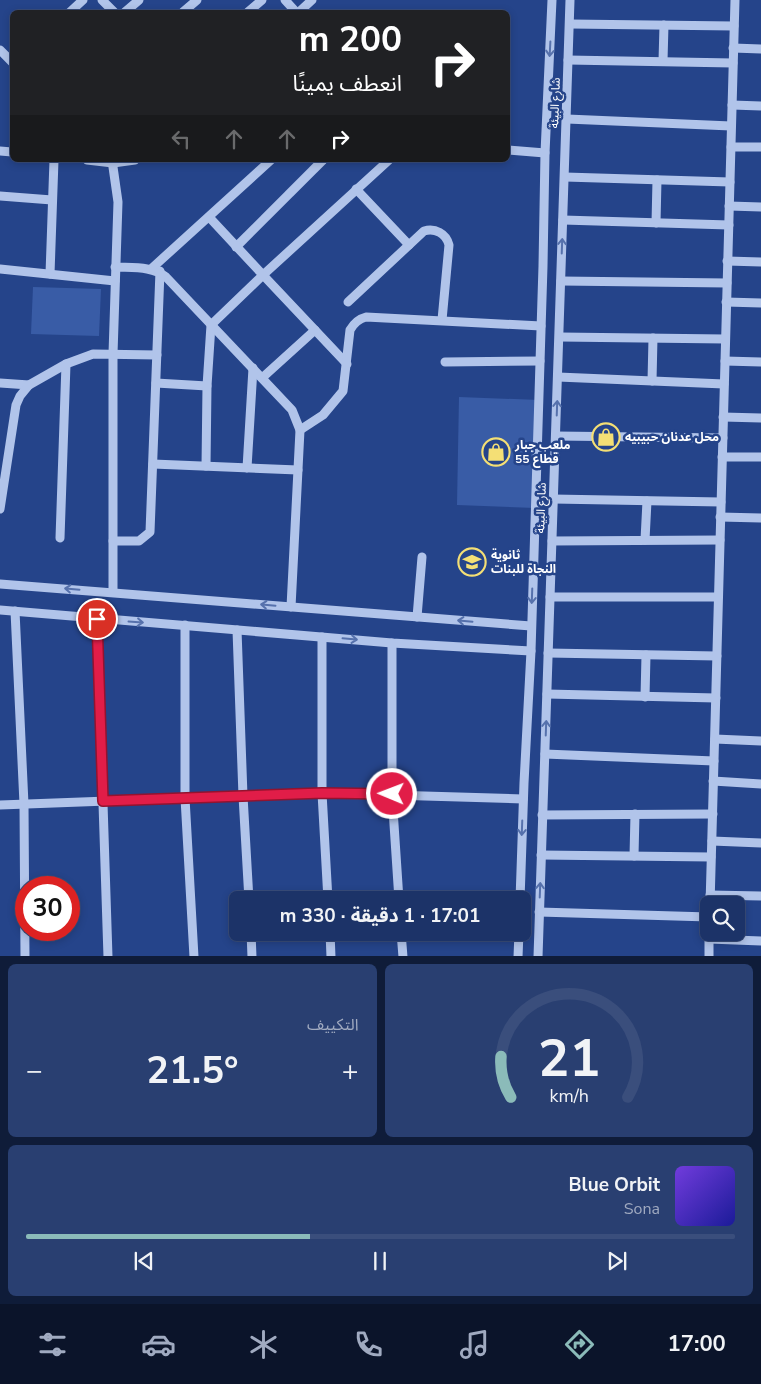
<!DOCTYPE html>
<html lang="ar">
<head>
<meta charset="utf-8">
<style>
	:root { --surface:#1c3368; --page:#293f71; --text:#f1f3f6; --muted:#a0aac0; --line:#3a4e7c; --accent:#8bbbb9 }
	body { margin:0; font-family:"Nunito Sans","Noto Sans Arabic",sans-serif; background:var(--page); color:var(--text); direction:rtl; height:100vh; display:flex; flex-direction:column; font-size:19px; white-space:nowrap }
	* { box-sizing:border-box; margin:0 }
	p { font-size:16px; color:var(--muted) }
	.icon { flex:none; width:28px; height:28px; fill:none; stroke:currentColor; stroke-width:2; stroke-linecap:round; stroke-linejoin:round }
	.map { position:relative; height:956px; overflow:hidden; direction:ltr }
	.sheet { display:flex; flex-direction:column; gap:8px; padding:8px; background:#0f1c39; flex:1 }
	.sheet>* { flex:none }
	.guide { position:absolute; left:10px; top:10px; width:500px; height:152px; border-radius:8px; box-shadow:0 2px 8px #0003,0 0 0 1px var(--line); direction:rtl; background:#202124; color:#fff; overflow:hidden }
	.controls { position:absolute; left:700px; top:896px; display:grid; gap:10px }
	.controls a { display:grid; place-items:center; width:45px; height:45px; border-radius:8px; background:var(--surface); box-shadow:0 2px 8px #0003,0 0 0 1px var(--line); font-size:25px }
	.speed { position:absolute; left:15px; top:876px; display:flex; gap:10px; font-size:25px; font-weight:700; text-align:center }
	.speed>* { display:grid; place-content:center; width:65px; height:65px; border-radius:50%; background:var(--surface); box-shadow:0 2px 8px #0003,0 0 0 1px var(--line); line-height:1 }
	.speed .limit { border:8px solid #d22; background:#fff; color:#111 }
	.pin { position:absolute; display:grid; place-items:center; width:42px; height:42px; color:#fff; margin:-21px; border:2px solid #fff; border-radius:50%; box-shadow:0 1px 5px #0007 }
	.me { position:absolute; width:55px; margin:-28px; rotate:271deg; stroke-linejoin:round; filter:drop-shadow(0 0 4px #0008) }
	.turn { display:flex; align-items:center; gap:18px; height:105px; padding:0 25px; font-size:22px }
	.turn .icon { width:65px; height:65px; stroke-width:2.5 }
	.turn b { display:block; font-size:35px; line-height:42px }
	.lanes { display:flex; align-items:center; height:48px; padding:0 25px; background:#0003; justify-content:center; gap:25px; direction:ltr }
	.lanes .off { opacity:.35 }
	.big { font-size:38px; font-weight:700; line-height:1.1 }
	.sheet .widget { flex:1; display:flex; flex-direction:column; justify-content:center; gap:8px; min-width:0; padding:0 18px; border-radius:8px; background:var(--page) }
	.sheet .dial { align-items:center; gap:0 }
	.dial svg { height:130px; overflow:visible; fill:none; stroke:var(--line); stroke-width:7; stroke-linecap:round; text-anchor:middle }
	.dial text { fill:var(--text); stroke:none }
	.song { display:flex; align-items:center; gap:15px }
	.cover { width:60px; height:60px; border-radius:8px; background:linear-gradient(135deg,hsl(260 70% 55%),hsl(240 70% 35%)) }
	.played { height:5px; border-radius:2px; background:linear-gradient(90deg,var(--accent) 40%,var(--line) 40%) }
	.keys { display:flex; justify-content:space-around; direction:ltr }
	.heat { display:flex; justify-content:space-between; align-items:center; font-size:28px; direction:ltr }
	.sheet .tiles { flex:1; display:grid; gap:8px; grid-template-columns:1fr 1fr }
	.widget:last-child { grid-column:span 2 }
	.trip { position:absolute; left:229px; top:891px; width:302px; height:50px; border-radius:8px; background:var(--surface); box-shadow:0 2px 8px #0003,0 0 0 1px var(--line); font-weight:700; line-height:50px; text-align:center; direction:rtl }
	.tabs { display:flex; height:80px; justify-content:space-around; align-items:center; background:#0b142a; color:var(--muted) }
	.tabs .icon { width:35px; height:35px }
	.tabs .selected { color:var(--accent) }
	.tabs b { font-size:22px; color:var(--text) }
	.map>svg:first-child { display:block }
</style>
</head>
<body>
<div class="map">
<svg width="761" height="957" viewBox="0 0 761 957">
	<rect width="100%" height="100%" fill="#25448a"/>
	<g fill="#395ca6">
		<polygon points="33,287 101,289 99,336 31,334"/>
		<polygon points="459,397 539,400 535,508 457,505"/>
	</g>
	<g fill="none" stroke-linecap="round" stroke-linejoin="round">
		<g stroke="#b1c4ea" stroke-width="9">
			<polyline points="102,0 114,12"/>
			<polyline points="285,0 296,12"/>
			<polyline points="70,12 83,0"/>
			<polyline points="125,12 139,0"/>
			<polyline points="183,12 197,0"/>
			<polyline points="248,12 262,0"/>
			<polyline points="299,12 312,0"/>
			<polyline points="570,24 734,26"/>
			<polyline points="733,48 761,49"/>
			<polyline points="0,50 12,62"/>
			<polyline points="568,60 733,63"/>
			<polyline points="663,61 664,25"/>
			<polyline points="732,105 761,106"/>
			<polyline points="567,119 731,126"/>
			<polyline points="731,147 761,147"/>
			<polyline points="508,150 545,153"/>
			<polyline points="0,151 12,152"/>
			<polyline points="87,160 113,163 135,160"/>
			<polyline points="112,160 118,202 113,354 113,592"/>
			<polyline points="565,177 730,182"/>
			<polyline points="356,189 409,245"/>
			<polyline points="0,196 52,200"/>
			<polyline points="729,206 761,207"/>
			<polyline points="563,220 729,225"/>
			<polyline points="656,223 657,180"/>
			<polyline points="236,247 323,160"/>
			<polyline points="727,261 761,262"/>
			<path d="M115 267C132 268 153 266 166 277L292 410 300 430 291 607"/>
			<polyline points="0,269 115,281"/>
			<polyline points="151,269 271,160"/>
			<polyline points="50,274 54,160"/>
			<polyline points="561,281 727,283"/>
			<path d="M348 302 424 231C435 228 446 233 449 245L442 320"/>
			<polyline points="726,302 761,303"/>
			<polyline points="560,337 725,339"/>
			<polyline points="725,361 761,362"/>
			<polyline points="445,362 540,361"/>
			<polyline points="347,364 263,275 389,160"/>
			<polyline points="558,377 724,384"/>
			<polyline points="262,378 315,330"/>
			<polyline points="652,381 653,338"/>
			<polyline points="0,383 29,385"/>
			<polyline points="156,383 207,386"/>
			<polyline points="723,417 761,418"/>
			<path d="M300 430 323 415 343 391 350 330C354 323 358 319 366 317L541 326"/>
			<polyline points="556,436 723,438"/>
			<polyline points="722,457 761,457"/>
			<polyline points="153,464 298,470"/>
			<polyline points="206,466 207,386 211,325 263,275 209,217"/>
			<polyline points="247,468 253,368"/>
			<polyline points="553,499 721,502"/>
			<polyline points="0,509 16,405 20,396 29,385 66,364 93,354 157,355"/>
			<polyline points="720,517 761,518"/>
			<polyline points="60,538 66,364"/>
			<polyline points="645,540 647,501"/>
			<polyline points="113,541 139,541 150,532 160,271"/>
			<polyline points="552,541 720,540"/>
			<polyline points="0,584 531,626"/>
			<polyline points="550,597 718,597"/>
			<polyline points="0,610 392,643 531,651"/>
			<polyline points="15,611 24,804 25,957"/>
			<polyline points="417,617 422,557"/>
			<polyline points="97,619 108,957"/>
			<polyline points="185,625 185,798 194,957"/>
			<polyline points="237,630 243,796 249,900"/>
			<polyline points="322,637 322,793 328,900"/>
			<polyline points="392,643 392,794 399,900"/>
			<polyline points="548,653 717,656"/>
			<polyline points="547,694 716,698"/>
			<polyline points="645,697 646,655"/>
			<polyline points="715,739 761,741"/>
			<polyline points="545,754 714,761"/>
			<polyline points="713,781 761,784"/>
			<polyline points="0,805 322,793 523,799"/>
			<polyline points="542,815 713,814"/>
			<polyline points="712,841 761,843"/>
			<polyline points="541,855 711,857"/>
			<polyline points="634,856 635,814"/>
			<polyline points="710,895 761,896"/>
			<polyline points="520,900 524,783 531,651 543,266 545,153 552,0"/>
			<polyline points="710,905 735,0"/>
			<polyline points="539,912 709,917"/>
			<polyline points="251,932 252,957"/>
			<polyline points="330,932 331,957"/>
			<polyline points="401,932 403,957"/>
			<polyline points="709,939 761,941"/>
			<polyline points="518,957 519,932"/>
			<polyline points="538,957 570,0"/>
			<polyline points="709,957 709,932"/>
		</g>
	</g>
	<defs><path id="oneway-shaft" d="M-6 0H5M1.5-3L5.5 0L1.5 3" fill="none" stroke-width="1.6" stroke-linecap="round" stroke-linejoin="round" transform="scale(1.25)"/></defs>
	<g stroke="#5671ac">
		<use href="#oneway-shaft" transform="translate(550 49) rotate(93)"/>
		<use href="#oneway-shaft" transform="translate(562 246) rotate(-88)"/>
		<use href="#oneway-shaft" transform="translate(557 408) rotate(-88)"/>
		<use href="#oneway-shaft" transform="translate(72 589) rotate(-175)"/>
		<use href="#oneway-shaft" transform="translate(532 596) rotate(92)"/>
		<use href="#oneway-shaft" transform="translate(268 605) rotate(-175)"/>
		<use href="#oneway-shaft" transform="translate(465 621) rotate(-175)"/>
		<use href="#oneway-shaft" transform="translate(136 622) rotate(4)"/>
		<use href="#oneway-shaft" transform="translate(350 639) rotate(5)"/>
		<use href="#oneway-shaft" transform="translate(546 728) rotate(-88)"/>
		<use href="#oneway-shaft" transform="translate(522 828) rotate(92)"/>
		<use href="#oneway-shaft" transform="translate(540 890) rotate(-88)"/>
	</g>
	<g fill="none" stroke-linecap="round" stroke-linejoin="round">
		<g stroke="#92132f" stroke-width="12">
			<polyline id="route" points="97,619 103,801 322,793 392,794"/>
		</g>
		<use href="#route" stroke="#e11d48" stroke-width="9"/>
	</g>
	<defs>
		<g id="shop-ring" transform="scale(1.4375)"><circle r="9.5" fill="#25448a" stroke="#f4df75" stroke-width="1.5"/><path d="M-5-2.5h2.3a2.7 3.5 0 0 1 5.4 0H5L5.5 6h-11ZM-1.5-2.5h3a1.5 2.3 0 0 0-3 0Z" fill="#f4df75"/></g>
		<g id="school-ring" transform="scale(1.4375)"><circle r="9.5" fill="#25448a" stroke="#f4df75" stroke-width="1.5"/><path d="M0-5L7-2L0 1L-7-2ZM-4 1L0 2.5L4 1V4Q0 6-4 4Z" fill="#f4df75"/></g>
	</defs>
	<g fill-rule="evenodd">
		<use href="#shop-ring" x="606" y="437"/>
		<use href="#shop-ring" x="496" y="452"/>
		<use href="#school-ring" x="472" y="562"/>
	</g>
	<g text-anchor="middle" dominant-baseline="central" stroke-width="5" stroke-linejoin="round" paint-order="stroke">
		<g font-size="12" fill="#fff" stroke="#25448a">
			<text transform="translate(555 103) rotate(-88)">شارع البيئة</text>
			<text transform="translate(541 508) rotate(-88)">شارع البيئة</text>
		</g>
		<g font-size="12" font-weight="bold" fill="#fff" stroke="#25448a" text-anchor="start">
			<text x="625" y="437">محل عدنان حبيبيه</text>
			<text x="515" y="445">ملعب جبار<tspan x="515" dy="14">قطاع 55</tspan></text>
			<text x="491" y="555">ثانوية<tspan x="491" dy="14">النجاة للبنات</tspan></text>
		</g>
	</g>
</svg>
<div class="controls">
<a><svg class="icon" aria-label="search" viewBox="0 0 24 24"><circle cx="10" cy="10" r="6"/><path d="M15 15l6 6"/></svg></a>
</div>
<div class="speed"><div class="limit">30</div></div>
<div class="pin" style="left:97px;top:619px;background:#d93025"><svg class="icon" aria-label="arrive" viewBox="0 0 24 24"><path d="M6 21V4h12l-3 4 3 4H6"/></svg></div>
<svg class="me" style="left:392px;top:794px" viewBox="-20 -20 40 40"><circle r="17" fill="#e11d48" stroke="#fff" stroke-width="3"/><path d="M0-11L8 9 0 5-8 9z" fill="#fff"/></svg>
<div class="trip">17:01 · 1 دقيقة · 330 m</div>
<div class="guide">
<div class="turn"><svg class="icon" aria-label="right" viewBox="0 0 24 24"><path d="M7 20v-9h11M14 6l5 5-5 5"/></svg><div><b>200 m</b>انعطف يمينًا</div></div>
<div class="lanes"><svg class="icon off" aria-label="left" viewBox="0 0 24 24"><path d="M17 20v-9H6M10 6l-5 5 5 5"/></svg><svg class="icon off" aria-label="ahead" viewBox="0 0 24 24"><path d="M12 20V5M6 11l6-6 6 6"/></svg><svg class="icon off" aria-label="ahead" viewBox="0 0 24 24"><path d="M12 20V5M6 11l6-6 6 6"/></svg><svg class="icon" aria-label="right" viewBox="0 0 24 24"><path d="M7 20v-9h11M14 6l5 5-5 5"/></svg></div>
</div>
</div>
<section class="sheet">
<div class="tiles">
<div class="widget dial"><svg viewBox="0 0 100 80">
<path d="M14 69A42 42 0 1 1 86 69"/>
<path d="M14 69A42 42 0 0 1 8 44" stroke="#8bbbb9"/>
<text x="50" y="56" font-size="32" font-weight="700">21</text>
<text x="50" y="72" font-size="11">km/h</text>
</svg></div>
<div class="widget"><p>التكييف</p>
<div class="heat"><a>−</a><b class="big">21.5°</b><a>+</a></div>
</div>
<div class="widget">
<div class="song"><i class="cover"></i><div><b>Blue Orbit</b><p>Sona</p></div></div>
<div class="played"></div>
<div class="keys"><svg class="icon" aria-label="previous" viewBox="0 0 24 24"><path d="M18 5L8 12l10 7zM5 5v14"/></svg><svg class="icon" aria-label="pause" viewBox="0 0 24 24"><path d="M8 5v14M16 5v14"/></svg><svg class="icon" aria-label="next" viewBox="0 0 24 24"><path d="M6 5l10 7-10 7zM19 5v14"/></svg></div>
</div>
</div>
</section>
<nav class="tabs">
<b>17:00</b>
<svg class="icon selected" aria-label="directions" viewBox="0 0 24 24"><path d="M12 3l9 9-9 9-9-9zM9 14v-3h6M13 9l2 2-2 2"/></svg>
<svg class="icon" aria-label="music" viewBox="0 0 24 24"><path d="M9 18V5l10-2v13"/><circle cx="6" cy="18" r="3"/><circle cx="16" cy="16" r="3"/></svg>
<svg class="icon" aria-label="phone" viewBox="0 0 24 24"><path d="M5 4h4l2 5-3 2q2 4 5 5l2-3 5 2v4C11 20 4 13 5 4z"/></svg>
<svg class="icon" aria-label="climate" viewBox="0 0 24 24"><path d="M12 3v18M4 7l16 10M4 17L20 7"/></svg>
<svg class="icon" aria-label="car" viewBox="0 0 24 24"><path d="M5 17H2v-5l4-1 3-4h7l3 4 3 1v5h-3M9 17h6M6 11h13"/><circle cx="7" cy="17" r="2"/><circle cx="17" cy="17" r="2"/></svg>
<svg class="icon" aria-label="filters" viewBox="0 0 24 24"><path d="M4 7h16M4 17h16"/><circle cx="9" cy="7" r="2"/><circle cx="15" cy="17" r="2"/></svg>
</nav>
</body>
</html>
